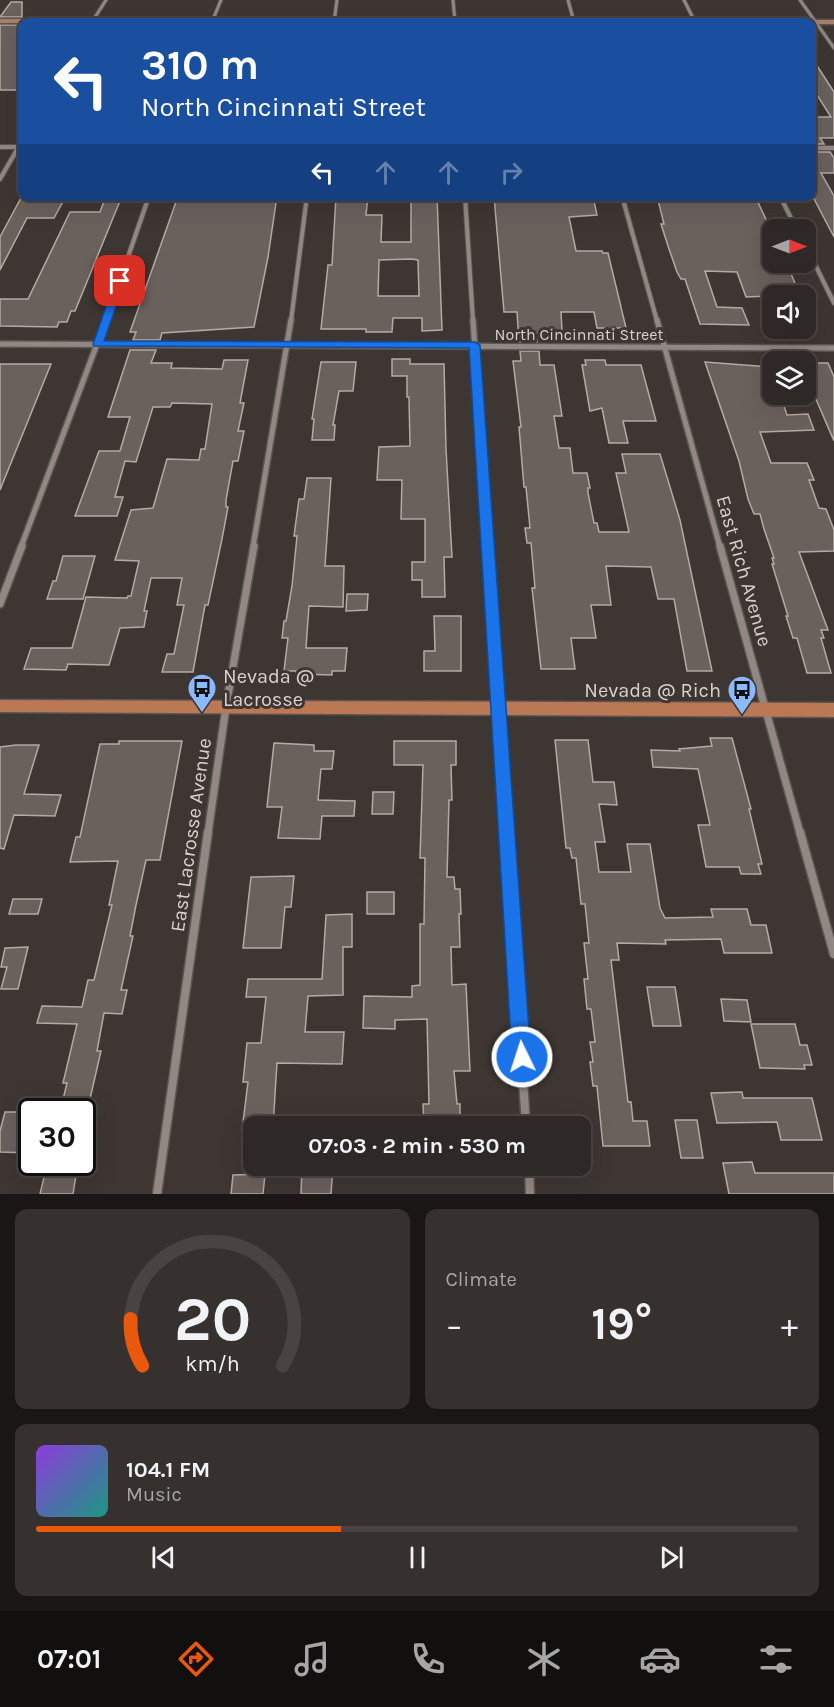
<!DOCTYPE html>
<html lang="en">
<head>
<meta charset="utf-8">
<style>
	:root { --surface:#2e2826; --page:#36302e; --text:#f1f3f6; --muted:#a7a6a7; --line:#494443; --accent:#ea580c }
	body { margin:0; font-family:Karla,sans-serif; background:var(--page); color:var(--text); height:100vh; display:flex; flex-direction:column; font-size:22px; white-space:nowrap }
	* { box-sizing:border-box; margin:0 }
	p { font-size:20px; color:var(--muted) }
	.icon { flex:none; width:33px; height:33px; fill:none; stroke:currentColor; stroke-width:2; stroke-linecap:round; stroke-linejoin:round }
	.map { position:relative; height:1194px; overflow:hidden }
	.panel { display:flex; flex-direction:column; gap:15px; padding:15px; background:#191615; flex:1 }
	.panel>* { flex:none }
	.hud { position:absolute; left:18px; top:18px; width:798px; height:183px; border-radius:12px; box-shadow:0 6px 24px #0002,0 0 0 2px var(--line); background:#1a4fa0; color:#fff; overflow:hidden }
	.needle { width:39px; rotate:90deg }
	.fabs { position:absolute; left:762px; top:219px; display:grid; gap:12px }
	.fabs a { display:grid; place-items:center; width:54px; height:54px; border-radius:12px; background:var(--surface); box-shadow:0 6px 24px #0002,0 0 0 2px var(--line); font-size:30px }
	.speed { position:absolute; left:18px; top:1098px; display:flex; gap:12px; font-size:30px; font-weight:700; text-align:center }
	.speed>* { display:grid; place-content:center; width:78px; height:78px; border-radius:50%; background:var(--surface); box-shadow:0 6px 24px #0002,0 0 0 2px var(--line); line-height:1 }
	.speed .limit { border:3px solid #111; border-radius:9px; background:#fff; color:#111 }
	.pin { position:absolute; display:grid; place-items:center; width:51px; height:51px; color:#fff; margin:-26px; border-radius:12px; box-shadow:0 3px 9px #0006 }
	.me { position:absolute; width:66px; margin:-33px; rotate:356deg; stroke-linejoin:round; filter:drop-shadow(0 0 4px #0008) }
	.turn { display:flex; align-items:center; gap:21px; height:126px; padding:0 24px; font-size:27px }
	.turn .icon { width:78px; height:78px; stroke-width:2.5 }
	.turn b { display:block; font-size:42px; line-height:51px }
	.lanes { display:flex; align-items:center; height:57px; padding:0 24px; background:#0003; justify-content:center; gap:30px; direction:ltr }
	.lanes .off { opacity:.35 }
	.big { font-size:45px; font-weight:700; line-height:1.1 }
	.panel .widget { flex:1; display:flex; flex-direction:column; justify-content:center; gap:9px; min-width:0; padding:0 21px; border-radius:12px; background:var(--page) }
	.panel .dial { align-items:center; gap:0 }
	.dial svg { height:156px; overflow:visible; fill:none; stroke:var(--line); stroke-width:7; stroke-linecap:round; text-anchor:middle }
	.dial text { fill:var(--text); stroke:none }
	.song { display:flex; align-items:center; gap:18px }
	.cover { width:72px; height:72px; border-radius:9px; background:linear-gradient(135deg,hsl(270 70% 55%),hsl(170 70% 35%)) }
	.played { height:6px; border-radius:3px; background:linear-gradient(90deg,var(--accent) 40%,var(--line) 40%) }
	.keys { display:flex; justify-content:space-around; direction:ltr }
	.heat { display:flex; justify-content:space-between; align-items:center; font-size:33px; direction:ltr }
	.panel .tiles { flex:1; display:grid; gap:15px; grid-template-columns:1fr 1fr }
	.widget:last-child { grid-column:span 2 }
	.trip { position:absolute; left:243px; top:1116px; width:348px; height:60px; border-radius:12px; background:var(--surface); box-shadow:0 6px 24px #0002,0 0 0 2px var(--line); font-weight:700; line-height:60px; text-align:center }
	.tabs { display:flex; height:96px; justify-content:space-around; align-items:center; background:#12100f; color:var(--muted) }
	.tabs .icon { width:42px; height:42px }
	.tabs .current { color:var(--accent) }
	.tabs b { font-size:27px; color:var(--text) }
	.map>svg:first-child { display:block }
</style>
</head>
<body>
<div class="map">
<svg width="834" height="1194" viewBox="0 0 834 1194">
	<rect width="100%" height="100%" fill="#3e3632"/>
	<g fill="#6a615d" stroke="#b4aaa5" stroke-width="1.5" fill-rule="evenodd">
		<polygon points="11,2 22,2 22,17 0,17"/>
		<rect x="0" y="25" width="22" height="65"/>
		<polygon points="812,58 834,92 834,138 820,138 824,144 812,144 812,117 831,117 812,87"/>
		<polygon points="812,152 830,152 834,158 834,173 821,173 834,196 834,237 812,195"/>
		<polygon points="22,196 66,196 54,218 27,218 0,270 0,237"/>
		<polygon points="106,196 122,196 75,311 71,311 67,322 59,322 57,327 0,326 0,299 28,299 70,212 100,212"/>
		<polygon points="255,196 277,196 268,257 254,327 162,333 160,340 133,340 136,332 130,332 177,199 254,199"/>
		<path d="M336 196H368L366 215H382L381 242H411V201H419V196H437L442 330 422 331V318H393L392 332H366V329H321L328 265H332ZM411 259 418 260 419 296H378L379 260Z"/>
		<polygon points="494,196 514,196 553,202 552,196 593,196 597,215 569,217 576,251 602,251 603,253 608,253 626,328 597,328 594,312 561,312 562,330 540,330 540,333 536,333 537,342 519,342 517,312 504,312"/>
		<polygon points="657,196 755,196 771,230 772,262 786,262 800,295 746,297 737,272 705,271 717,307 742,308 749,325 700,324 685,279 681,279 677,272 668,246 661,224 664,224"/>
		<polygon points="130,350 156,350 151,363 172,363 171,368 222,369 224,360 248,360 240,403 244,403 238,431 244,431 238,461 233,461 226,500 226,507 228,507 222,539 208,605 205,605 193,672 162,672 167,654 174,654 184,605 177,605 182,578 151,578 144,611 147,611 144,627 120,628 109,665 68,664 66,670 24,669 31,648 72,648 86,597 127,598 128,596 131,596 139,561 115,560 131,510 153,508 167,459 199,460 201,449 205,449 212,404 172,403 170,407 153,407 136,462 125,461 115,497 123,497 117,516 75,516 99,451 120,451 130,417 108,417"/>
		<polygon points="520,351 539,351 540,365 554,365 562,416 554,416 559,448 570,448 573,473 587,473 590,488 588,488 588,493 594,523 597,523 599,532 629,532 616,473 626,473 622,454 660,454 680,520 712,671 687,671 674,599 658,599 651,567 606,566 611,605 591,605 596,638 571,638 575,669 541,669 532,588 535,588 531,543 527,543 525,528 530,528 526,487 524,487 519,427 521,427 513,361 521,361"/>
		<polygon points="392,359 410,359 410,364 444,364 446,449 452,557 444,557 445,597 422,597 422,580 412,580 412,562 425,562 425,519 401,519 402,480 377,480 379,447 410,446 409,397 407,397 407,376 392,376"/>
		<polygon points="585,360 605,360 606,365 641,365 656,421 623,421 628,443 609,443 602,408 590,411 582,365 586,365"/>
		<polygon points="321,362 356,362 353,391 339,391 333,425 335,425 334,440 312,440 314,419 312,419"/>
		<polygon points="705,362 772,367 772,394 780,394 787,415 808,414 814,430 760,432 771,463 807,463 814,480 809,480 819,508 826,509 834,530 834,551 799,552 828,630 821,630 824,638 821,638 831,673 807,673 797,638 793,638 786,616 788,616 772,564 774,564 772,558 774,558 764,529 760,514 754,514 748,499 739,461"/>
		<polygon points="806,363 828,363 834,377 834,441 812,390 814,390"/>
		<polygon points="0,364 51,364 0,490"/>
		<polygon points="307,478 331,478 325,566 344,566 343,607 309,606 306,648 347,648 345,671 332,671 332,675 296,674 296,671 284,671 288,638 282,638 284,621 286,621 292,586 297,536 294,536 299,499 304,499"/>
		<polygon points="63,556 95,556 83,599 47,599 53,581 56,581"/>
		<polygon points="347,594 368,594 367,610 346,611"/>
		<polygon points="434,616 461,616 461,671 424,671 424,651 435,651"/>
		<polygon points="710,738 732,738 751,809 749,809 762,864 758,864 761,874 741,874 739,867 706,867 698,825 710,825 698,769 653,767 651,750 680,751 679,749 712,746"/>
		<polygon points="555,740 588,740 593,782 614,782 617,805 599,804 605,842 595,842 599,872 631,872 627,844 650,844 660,908 665,918 713,917 711,909 747,909 751,925 766,925 772,953 724,953 721,939 665,940 666,944 617,943 619,960 611,960 628,1102 631,1102 633,1121 647,1121 650,1146 603,1146 597,1086 593,1086 590,1062 593,1062 590,1042 595,1042 591,1009 587,1009 584,979 588,979 584,943 589,943 585,904 581,904 576,858 572,858 570,848 566,848"/>
		<polygon points="119,741 182,741 160,860 146,860 136,905 130,936 133,936 121,990 127,990 122,1014 104,1013 97,1051 101,1051 87,1112 60,1112 67,1083 63,1083 77,1024 37,1023 42,1006 82,1007 88,980 94,980 112,905 109,905 118,861 70,862 76,837 80,837 100,744 119,744"/>
		<polygon points="394,741 456,741 456,765 451,765 452,800 449,800 447,877 454,877 455,889 460,889 461,914 459,914 460,947 451,947 452,985 466,984 470,1071 454,1071 457,1104 460,1104 460,1126 424,1126 423,1104 429,1104 427,1019 395,1020 395,1029 363,1028 364,996 412,997 412,986 420,985 420,924 424,924 425,858 420,858 423,765 394,765"/>
		<polygon points="274,743 314,745 314,751 334,751 332,769 321,769 318,800 355,801 354,816 322,816 320,839 278,838 282,807 267,807"/>
		<polygon points="16,745 39,745 24,794 61,795 55,816 14,815 4,849 0,848 0,747"/>
		<polygon points="373,792 394,792 393,814 372,814"/>
		<polygon points="294,876 291,907 285,907 281,948 243,948 251,877"/>
		<rect x="367" y="892" width="27" height="22"/>
		<polygon points="13,899 42,899 38,914 9,914"/>
		<polygon points="352,914 352,947 343,947 343,995 308,996 305,1032 344,1032 342,1064 277,1063 273,1126 249,1126 249,1122 243,1122 248,1082 243,1082 247,1043 261,1043 266,997 246,997 248,979 322,979 326,915"/>
		<polygon points="28,947 18,989 1,989 7,967 1,967 5,948"/>
		<polygon points="647,987 675,987 681,1026 653,1026"/>
		<polygon points="721,999 747,1000 751,1022 724,1021"/>
		<polygon points="751,1024 795,1024 800,1045 807,1045 812,1065 804,1065 805,1069 760,1068"/>
		<polygon points="742,1092 743,1098 812,1098 822,1140 781,1140 777,1122 717,1123 711,1093"/>
		<polygon points="5,1112 32,1112 32,1153 0,1152 0,1131"/>
		<polygon points="675,1120 697,1120 703,1158 681,1158"/>
		<polygon points="752,1162 755,1173 834,1173 834,1194 729,1194 723,1163"/>
		<polygon points="302,1166 333,1166 331,1194 301,1194"/>
		<polygon points="46,1169 77,1169 73,1194 40,1194"/>
		<polygon points="265,1174 263,1194 231,1194 233,1175"/>
	</g>
	<g fill="none" stroke-linecap="round" stroke-linejoin="round">
		<g stroke="#5b5451" stroke-width="4.5">
			<g id="street-far4">
				<polyline points="453,0 455,22"/>
				<polyline points="568,0 574,22"/>
				<polyline points="684,0 695,22"/>
				<polyline points="800,0 834,48"/>
				<polyline points="92,22 106,0"/>
				<polyline points="212,22 221,0"/>
				<polyline points="334,22 337,0"/>
				<polyline points="21,142 22,140"/>
			</g>
		</g>
		<g stroke="#5b5451" stroke-width="6">
			<g id="street-far3">
				<polyline points="0,147 20,147"/>
				<polyline points="812,148 834,148"/>
				<polyline points="0,179 22,141"/>
				<polyline points="465,196 473,321"/>
				<polyline points="622,196 657,321"/>
				<polyline points="780,196 797,230"/>
				<polyline points="806,246 834,303"/>
				<polyline points="106,321 149,196"/>
				<polyline points="291,321 307,196"/>
			</g>
		</g>
		<g stroke="#5b5451" stroke-width="8">
			<g id="street-far2">
				<polyline points="473,320 488,547"/>
				<polyline points="657,320 720,547"/>
				<polyline points="0,344 834,348"/>
				<polyline points="21,547 106,320"/>
				<polyline points="253,547 291,320"/>
			</g>
		</g>
		<g stroke="#5b5451" stroke-width="10">
			<g id="street-far1">
				<polyline points="488,546 507,833"/>
				<polyline points="720,546 800,833"/>
				<polyline points="0,604 22,546"/>
				<polyline points="208,833 226,707 254,546"/>
			</g>
		</g>
		<g stroke="#5b5451" stroke-width="11">
			<g id="street">
				<polyline points="507,832 526,1126"/>
				<polyline points="800,832 834,954"/>
				<polyline points="529,1166 530,1194"/>
				<polyline points="157,1194 208,832"/>
			</g>
		</g>
		<g stroke="#5b5451" stroke-width="3">
			<polygon id="secondary" points="0,19 834,20 834,24 0,23"/>
		</g>
		<g stroke="#5b5451" stroke-width="3">
			<polygon id="primary" points="0,700 834,703 834,717 0,712"/>
		</g>
		<use href="#street-far4" stroke="#928883" stroke-width="3"/>
		<use href="#street-far3" stroke="#928883" stroke-width="4"/>
		<use href="#street-far2" stroke="#928883" stroke-width="5"/>
		<use href="#street-far1" stroke="#928883" stroke-width="7"/>
		<use href="#street" stroke="#928883" stroke-width="8"/>
		<use href="#secondary" fill="#a6806c" fill-rule="evenodd"/>
		<use href="#primary" fill="#ba7855" fill-rule="evenodd"/>
	</g>
	<polygon fill="#1a73e8" stroke="#114b97" stroke-width="1.5" points="120,278 125,281 104,341 475,342 480,345 531,1057 528,1063 522,1066 515,1063 512,1057 469,348 94,346 93,344 115,281"/>
	<defs>
		<g id="bus-pin" transform="scale(1.5)"><path d="M0 17L-7.5 6A9.5 9.5 0 1 1 7.5 6Z" fill="#8bbafc" stroke="#3e3632"/><path d="M-5-6H5V4H4V6H2V4H-2V6H-4V4H-5ZM-3.5-4V0h7V-4ZM-3.5 1.2v1.5H-2V1.2ZM2 1.2v1.5H3.5V1.2Z" fill="#111"/></g>
	</defs>
	<g fill-rule="evenodd">
		<use href="#bus-pin" x="202" y="688"/>
		<use href="#bus-pin" x="742" y="690"/>
	</g>
	<g text-anchor="middle" dominant-baseline="central" stroke-width="6" stroke-linejoin="round" paint-order="stroke">
		<g font-size="16" fill="#d8d3d0" stroke="#3e3632">
			<text x="579" y="334">North Cincinnati Street</text>
		</g>
		<g font-size="20" fill="#d8d3d0" stroke="#3e3632">
			<text transform="translate(744 571) rotate(74)">East Rich Avenue</text>
			<text transform="translate(191 835) rotate(-82)">East Lacrosse Avenue</text>
		</g>
		<g font-size="20" fill="#d8d3d0" stroke="#3e3632" text-anchor="start">
			<text x="223" y="676">Nevada @<tspan x="223" dy="23">Lacrosse</tspan></text>
			<text x="721" y="690" text-anchor="end">Nevada @ Rich</text>
		</g>
	</g>
</svg>
<div class="fabs">
<a><svg class="needle" viewBox="-14 -14 28 28"><path d="M0-13l5 13h-10z" fill="#e53935"/><path d="M0 13l5-13h-10z" fill="#a7a6a7"/></svg></a>
<a><svg class="icon" aria-label="sound" viewBox="0 0 24 24"><path d="M4 9h4l5-4v14l-5-4H4zM17 9q2 3 0 6"/></svg></a>
<a><svg class="icon" aria-label="layers" viewBox="0 0 24 24"><path d="M12 4l9 5-9 5-9-5zM3 14l9 5 9-5"/></svg></a>
</div>
<div class="speed"><div class="limit">30</div></div>
<div class="pin" style="left:120px;top:281px;background:#d93025"><svg class="icon" aria-label="arrive" viewBox="0 0 24 24"><path d="M6 21V4h12l-3 4 3 4H6"/></svg></div>
<svg class="me" style="left:522px;top:1057px" viewBox="-20 -20 40 40"><circle r="17" fill="#1a73e8" stroke="#fff" stroke-width="3"/><path d="M0-11L8 9 0 5-8 9z" fill="#fff"/></svg>
<div class="trip">07:03 · 2 min · 530 m</div>
<div class="hud">
<div class="turn"><svg class="icon" aria-label="left" viewBox="0 0 24 24"><path d="M17 20v-9H6M10 6l-5 5 5 5"/></svg><div><b>310 m</b>North Cincinnati Street</div></div>
<div class="lanes"><svg class="icon" aria-label="left" viewBox="0 0 24 24"><path d="M17 20v-9H6M10 6l-5 5 5 5"/></svg><svg class="icon off" aria-label="ahead" viewBox="0 0 24 24"><path d="M12 20V5M6 11l6-6 6 6"/></svg><svg class="icon off" aria-label="ahead" viewBox="0 0 24 24"><path d="M12 20V5M6 11l6-6 6 6"/></svg><svg class="icon off" aria-label="right" viewBox="0 0 24 24"><path d="M7 20v-9h11M14 6l5 5-5 5"/></svg></div>
</div>
</div>
<section class="panel">
<div class="tiles">
<div class="widget dial"><svg viewBox="0 0 100 80">
<path d="M14 69A42 42 0 1 1 86 69"/>
<path d="M14 69A42 42 0 0 1 8 45" stroke="#ea580c"/>
<text x="50" y="56" font-size="32" font-weight="700">20</text>
<text x="50" y="72" font-size="11">km/h</text>
</svg></div>
<div class="widget"><p>Climate</p>
<div class="heat"><a>−</a><b class="big">19°</b><a>+</a></div>
</div>
<div class="widget">
<div class="song"><i class="cover"></i><div><b>104.1 FM</b><p>Music</p></div></div>
<div class="played"></div>
<div class="keys"><svg class="icon" aria-label="previous" viewBox="0 0 24 24"><path d="M18 5L8 12l10 7zM5 5v14"/></svg><svg class="icon" aria-label="pause" viewBox="0 0 24 24"><path d="M8 5v14M16 5v14"/></svg><svg class="icon" aria-label="next" viewBox="0 0 24 24"><path d="M6 5l10 7-10 7zM19 5v14"/></svg></div>
</div>
</div>
</section>
<nav class="tabs">
<b>07:01</b>
<svg class="icon current" aria-label="directions" viewBox="0 0 24 24"><path d="M12 3l9 9-9 9-9-9zM9 14v-3h6M13 9l2 2-2 2"/></svg>
<svg class="icon" aria-label="music" viewBox="0 0 24 24"><path d="M9 18V5l10-2v13"/><circle cx="6" cy="18" r="3"/><circle cx="16" cy="16" r="3"/></svg>
<svg class="icon" aria-label="phone" viewBox="0 0 24 24"><path d="M5 4h4l2 5-3 2q2 4 5 5l2-3 5 2v4C11 20 4 13 5 4z"/></svg>
<svg class="icon" aria-label="climate" viewBox="0 0 24 24"><path d="M12 3v18M4 7l16 10M4 17L20 7"/></svg>
<svg class="icon" aria-label="car" viewBox="0 0 24 24"><path d="M5 17H2v-5l4-1 3-4h7l3 4 3 1v5h-3M9 17h6M6 11h13"/><circle cx="7" cy="17" r="2"/><circle cx="17" cy="17" r="2"/></svg>
<svg class="icon" aria-label="filters" viewBox="0 0 24 24"><path d="M4 7h16M4 17h16"/><circle cx="9" cy="7" r="2"/><circle cx="15" cy="17" r="2"/></svg>
</nav>
</body>
</html>
